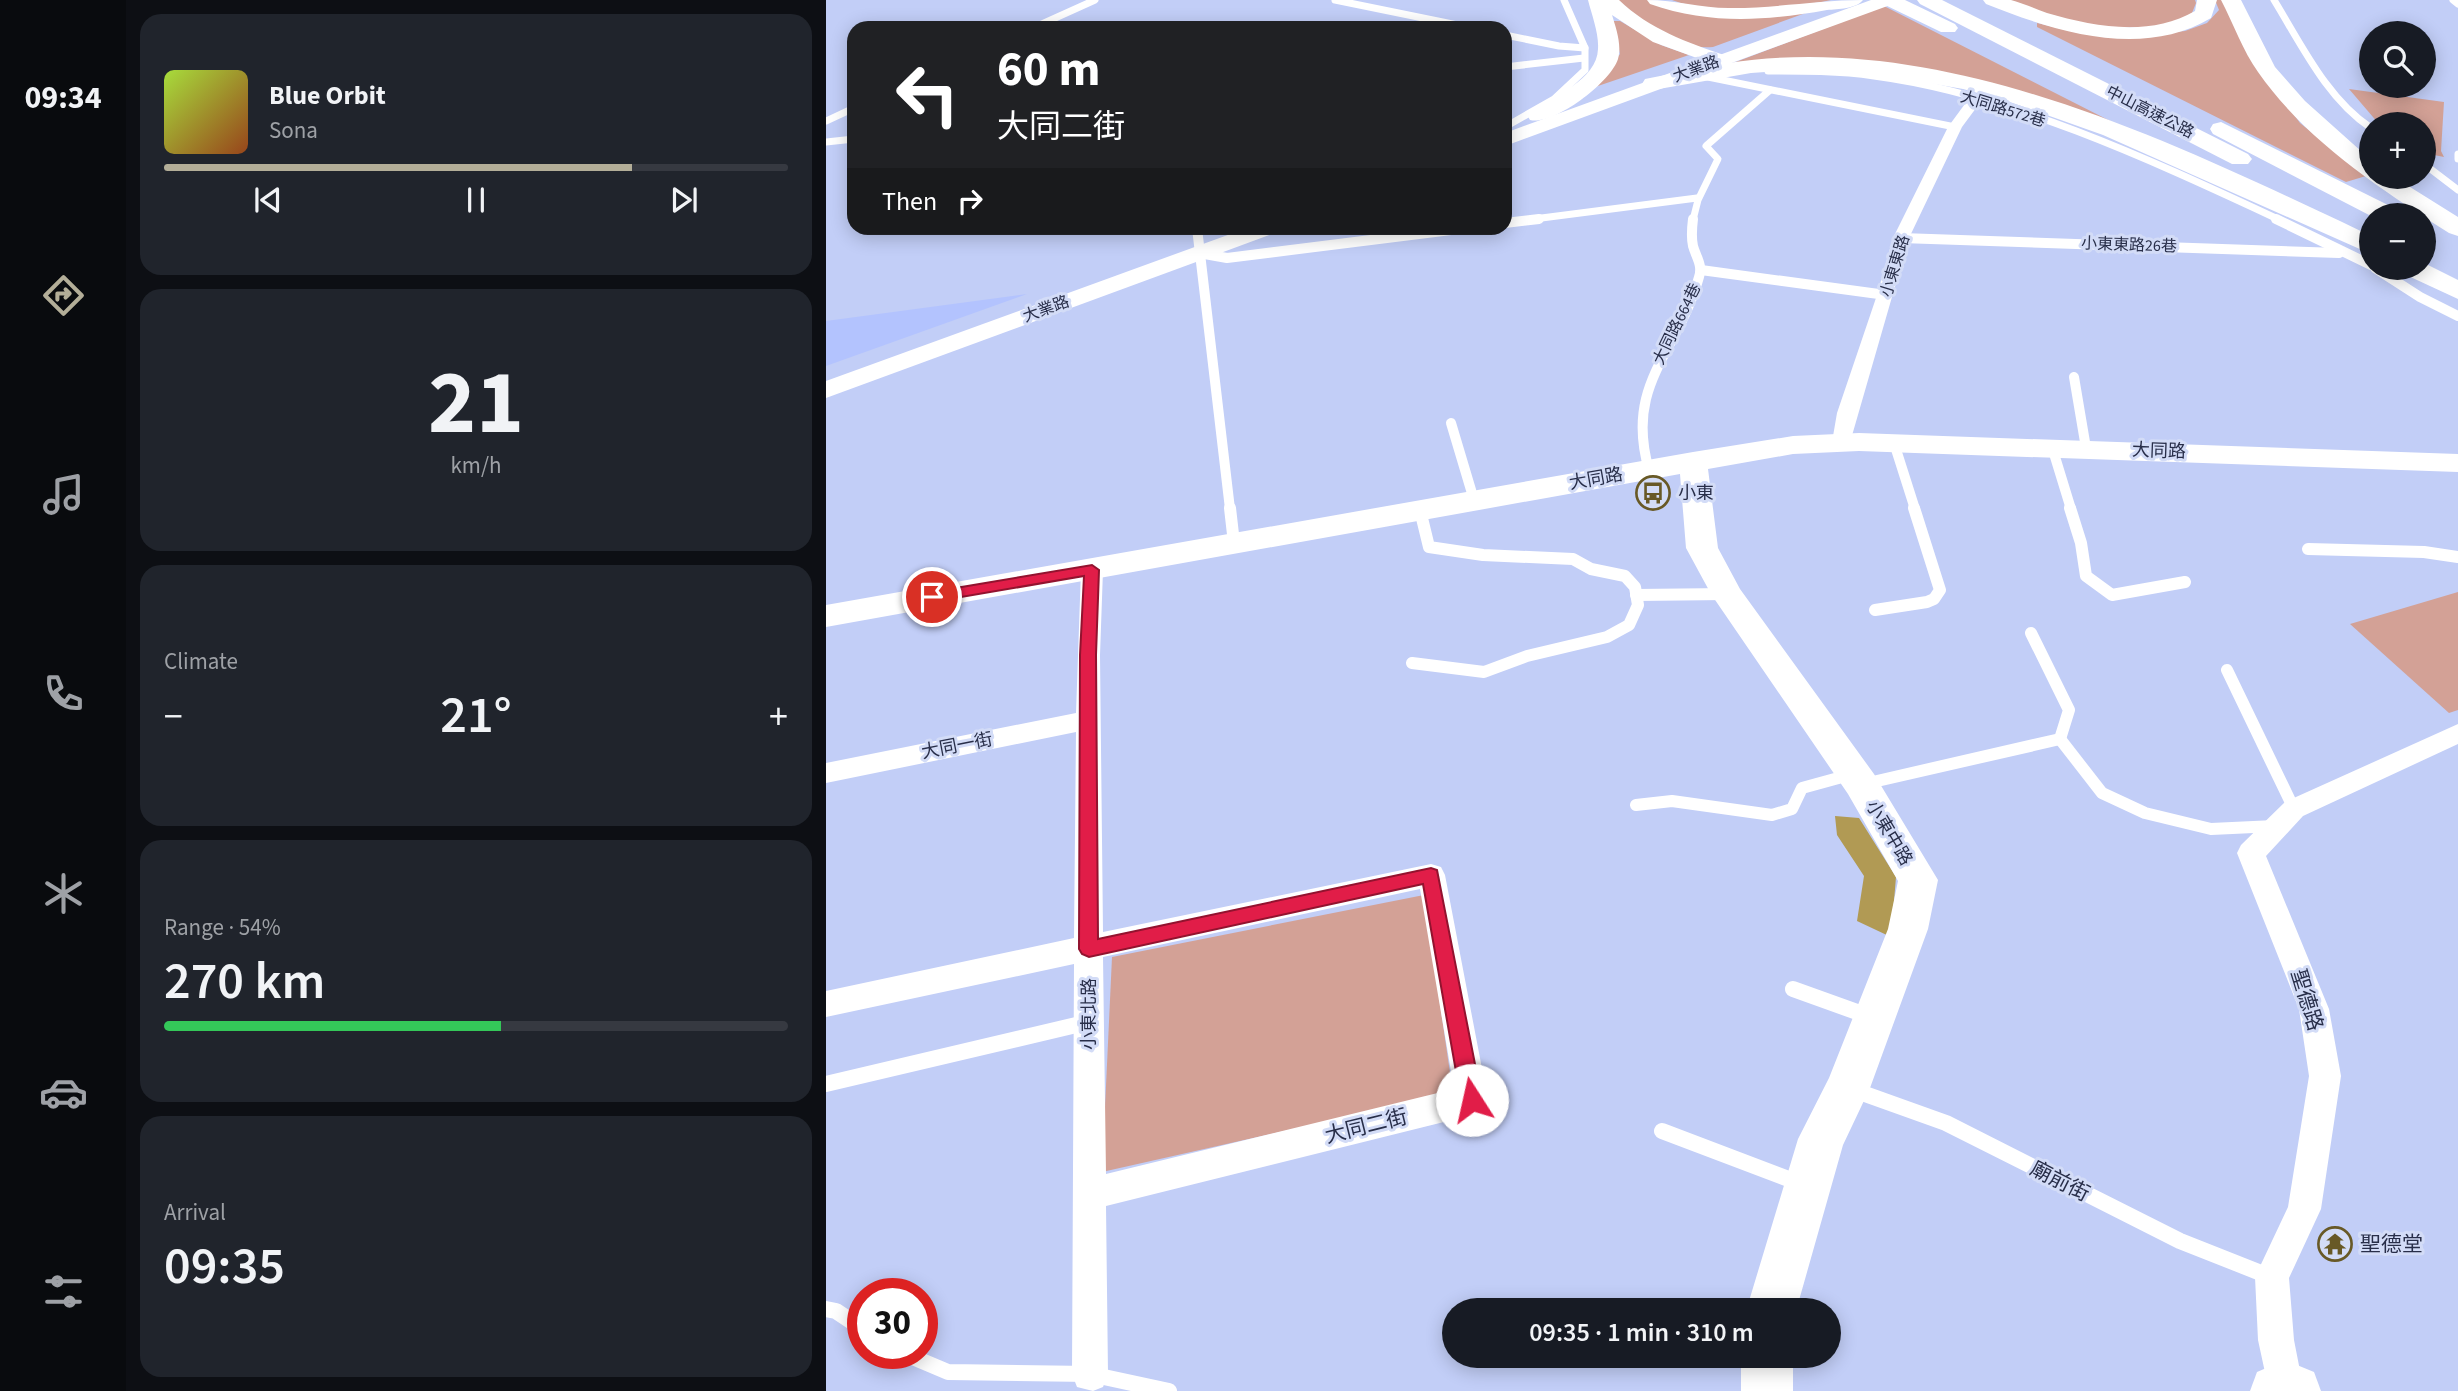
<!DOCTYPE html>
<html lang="en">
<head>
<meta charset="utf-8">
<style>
	:root { --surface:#171b24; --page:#20242c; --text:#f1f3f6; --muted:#9ea1a6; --line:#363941; --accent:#b3ae98 }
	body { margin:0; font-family:"Source Sans 3","Noto Sans TC",sans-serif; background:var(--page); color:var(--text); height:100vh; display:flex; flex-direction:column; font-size:26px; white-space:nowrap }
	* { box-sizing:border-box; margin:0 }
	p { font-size:23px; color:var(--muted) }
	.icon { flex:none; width:38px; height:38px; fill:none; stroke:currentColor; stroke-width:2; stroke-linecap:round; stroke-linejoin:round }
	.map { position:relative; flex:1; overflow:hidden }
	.sheet { display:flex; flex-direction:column; gap:14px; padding:14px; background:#0d0f14; width:700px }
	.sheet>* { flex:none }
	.guide { position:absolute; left:21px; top:21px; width:665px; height:214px; border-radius:21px; box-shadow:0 4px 18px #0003; background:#202124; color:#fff; overflow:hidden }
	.tools { position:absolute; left:1533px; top:21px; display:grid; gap:14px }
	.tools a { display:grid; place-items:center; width:77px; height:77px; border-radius:50%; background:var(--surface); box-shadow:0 4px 18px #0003; font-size:35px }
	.speed { position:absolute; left:21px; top:1278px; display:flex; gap:14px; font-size:35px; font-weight:700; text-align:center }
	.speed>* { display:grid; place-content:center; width:91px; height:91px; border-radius:50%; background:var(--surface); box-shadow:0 4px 18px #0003; line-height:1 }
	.speed .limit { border:10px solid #d22; background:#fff; color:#111 }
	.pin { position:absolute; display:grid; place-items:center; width:60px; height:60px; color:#fff; margin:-30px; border:4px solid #fff; border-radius:50%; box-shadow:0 2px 7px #0007 }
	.me { position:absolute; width:77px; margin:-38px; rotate:350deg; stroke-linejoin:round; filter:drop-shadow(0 0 5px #0008) }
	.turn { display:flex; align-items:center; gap:24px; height:147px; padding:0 35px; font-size:32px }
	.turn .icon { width:91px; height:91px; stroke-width:2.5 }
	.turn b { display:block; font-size:49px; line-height:60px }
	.then { display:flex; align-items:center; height:66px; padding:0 35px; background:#0003; gap:14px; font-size:26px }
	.big { font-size:52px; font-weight:600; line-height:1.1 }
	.sheet .tile { flex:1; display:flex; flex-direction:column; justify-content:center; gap:10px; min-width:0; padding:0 24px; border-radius:21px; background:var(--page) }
	.sheet .dial { align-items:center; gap:0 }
	.dial b { font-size:91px; line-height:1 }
	.song { display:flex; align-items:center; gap:21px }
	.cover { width:84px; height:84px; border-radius:10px; background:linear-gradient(135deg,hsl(80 70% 55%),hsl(20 70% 35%)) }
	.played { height:7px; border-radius:4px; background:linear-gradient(90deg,var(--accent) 75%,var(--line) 75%) }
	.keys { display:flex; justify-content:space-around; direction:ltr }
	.heat { display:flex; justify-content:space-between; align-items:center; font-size:38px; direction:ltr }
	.charge { height:10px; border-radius:5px; background:linear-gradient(90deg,#34c759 54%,var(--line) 0) }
	.trip { position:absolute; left:616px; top:1298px; width:399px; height:70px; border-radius:35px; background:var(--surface); box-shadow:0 4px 18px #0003; font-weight:600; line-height:70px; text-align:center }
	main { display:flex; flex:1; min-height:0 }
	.tab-bar { display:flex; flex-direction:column; width:126px; justify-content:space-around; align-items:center; background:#090b0e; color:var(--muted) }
	.tab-bar .icon { width:49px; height:49px }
	.tab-bar .current { color:var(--accent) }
	.tab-bar b { font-size:32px; color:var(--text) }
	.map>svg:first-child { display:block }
</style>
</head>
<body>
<main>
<nav class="tab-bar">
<b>09:34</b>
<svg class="icon current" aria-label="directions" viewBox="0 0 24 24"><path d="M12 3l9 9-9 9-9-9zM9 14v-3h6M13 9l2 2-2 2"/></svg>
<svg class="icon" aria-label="music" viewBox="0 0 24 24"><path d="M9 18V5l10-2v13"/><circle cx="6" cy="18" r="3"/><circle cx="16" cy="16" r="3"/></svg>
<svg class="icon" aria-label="phone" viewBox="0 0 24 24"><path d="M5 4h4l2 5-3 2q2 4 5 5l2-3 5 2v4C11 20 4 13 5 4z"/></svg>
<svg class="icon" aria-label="climate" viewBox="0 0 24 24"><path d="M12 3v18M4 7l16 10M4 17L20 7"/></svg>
<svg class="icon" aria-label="car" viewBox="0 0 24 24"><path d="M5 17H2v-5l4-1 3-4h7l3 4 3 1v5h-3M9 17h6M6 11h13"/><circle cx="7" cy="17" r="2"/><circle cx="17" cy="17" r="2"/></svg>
<svg class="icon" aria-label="filters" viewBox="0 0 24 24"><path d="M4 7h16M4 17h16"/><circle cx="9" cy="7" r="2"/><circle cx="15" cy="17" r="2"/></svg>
</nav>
<section class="sheet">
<div class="tile">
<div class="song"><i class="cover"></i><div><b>Blue Orbit</b><p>Sona</p></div></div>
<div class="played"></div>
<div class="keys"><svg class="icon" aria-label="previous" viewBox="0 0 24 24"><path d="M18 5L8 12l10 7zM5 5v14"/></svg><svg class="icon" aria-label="pause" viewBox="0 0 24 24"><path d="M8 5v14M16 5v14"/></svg><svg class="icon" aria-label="next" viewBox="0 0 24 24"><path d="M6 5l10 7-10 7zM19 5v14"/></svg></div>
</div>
<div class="tile dial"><b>21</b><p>km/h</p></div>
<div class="tile"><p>Climate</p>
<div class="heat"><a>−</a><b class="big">21°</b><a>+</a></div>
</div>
<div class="tile"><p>Range · 54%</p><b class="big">270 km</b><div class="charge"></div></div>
<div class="tile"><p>Arrival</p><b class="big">09:35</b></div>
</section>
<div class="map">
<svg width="1632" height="1391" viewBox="0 0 1632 1391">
	<rect width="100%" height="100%" fill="#c2cef7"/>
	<polygon fill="#b3c3fe" points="201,294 0,366 0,321"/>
	<g fill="#d3a196">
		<path d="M790 0H824L853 11H985L887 47C851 51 817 20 790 0Z"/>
		<path d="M846 0H1005C961 9 889 16 846 0Z"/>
		<polygon points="1171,0 1369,0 1370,3 1366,13 1352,22 1325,27 1266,28"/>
		<polygon points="1389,0 1397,0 1418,45 1474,123 1540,176 1520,182 1211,27 1211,23 1257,34 1320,35 1359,31 1381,23 1393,10"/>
		<polygon points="1058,6 1296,127 1146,79 907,63"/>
		<polygon points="787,21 794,21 835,45 863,55 769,87 794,54"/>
		<polygon points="1523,89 1618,102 1615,151 1618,157 1598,153 1598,124 1553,124"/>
		<polygon points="1632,592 1632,710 1623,713 1524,624"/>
		<polygon points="598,895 627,1093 276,1172 286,957"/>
	</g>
	<polygon fill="#b19a54" points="1009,816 1033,818 1070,877 1065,937 1031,921 1038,876 1011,835"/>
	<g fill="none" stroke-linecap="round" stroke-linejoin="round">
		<g stroke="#fff" stroke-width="7">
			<polyline points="509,0 646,28"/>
			<path d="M1448 0C1475 44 1501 99 1545 128"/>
			<polyline points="1627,0 1632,4"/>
			<polyline points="207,28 269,0"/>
			<polyline points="679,35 733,46 759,48"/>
			<polyline points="679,67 758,58"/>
			<path d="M942 71C977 71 1013 71 1048 76 1185 94 1329 162 1454 220"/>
			<polyline points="882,77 1129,127"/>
			<polyline points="0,121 28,108"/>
			<polyline points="679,127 728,99 759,70 759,48 738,0"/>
			<polyline points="0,142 28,139"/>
			<polyline points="1632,154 1632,159"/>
			<polyline points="1598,164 1632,190"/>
			<polyline points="700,220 871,198"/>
			<polyline points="867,220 872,200 892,159 880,146 944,90"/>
		</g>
		<g stroke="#fff" stroke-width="10">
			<polyline points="1450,219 1545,265"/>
			<polyline points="679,223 713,219"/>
			<polyline points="371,228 404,509"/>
			<polyline points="1075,238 1513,253"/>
			<polyline points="373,253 401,258 641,228"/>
			<polyline points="1549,268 1594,297 1632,316"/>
			<polyline points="875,270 1060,295"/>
			<polyline points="1248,377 1260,448"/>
			<polyline points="625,423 648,500"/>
			<polyline points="1068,443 1089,509"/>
			<polyline points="1226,447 1245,509"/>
			<path d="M823 470C798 383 852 353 873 277 877 265 870 257 867 246 865 237 866 227 867 219"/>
		</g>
		<g stroke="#fff" stroke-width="12">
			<polyline points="404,508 408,543"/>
			<polyline points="1244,508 1255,543 1260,576 1286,595 1359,582"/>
			<polyline points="1482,549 1598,552 1632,557"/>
			<polyline points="810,595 901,594"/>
			<polyline points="1049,610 1101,602 1108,599 1114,590 1088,508"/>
			<polyline points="1205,633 1243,710 1234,739"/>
			<polyline points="586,663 658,672 701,656 781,637 803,625 812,605 809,587 799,576 765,569 747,559 657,555 603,547 594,510"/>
			<polyline points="1401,670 1468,809"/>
			<polyline points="1234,739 1276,793 1319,813 1385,829 1449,826"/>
			<polyline points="1038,784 1234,739"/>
			<polyline points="810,805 846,801 946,815 966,809 976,788 1027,774"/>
		</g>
		<g stroke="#fff" stroke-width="16">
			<polyline points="967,989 1045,1017"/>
			<polyline points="0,1084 263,1022"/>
			<polyline points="1025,1089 1120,1123 1354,1241 1445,1277"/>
			<polyline points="836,1131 973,1183"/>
			<polyline points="0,1309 10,1311 37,1329"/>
			<polyline points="77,1353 122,1372 264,1374 343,1391"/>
		</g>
		<g fill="#fff" fill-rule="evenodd">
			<polygon points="1149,96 1156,100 1136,127 1083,238 1023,446 1009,446 1006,442 1011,413 1051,295 1067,238 1122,127 1144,97"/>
			<path d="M266 563 274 565 277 570 274 655 277 932 605 864 615 867 619 875 662 1100 657 1111 646 1115 280 1206 282 1374 277 1387 267 1391 251 1387 246 1374 248 964 0 1017V991L248 938 250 732 0 783V763L250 713 255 570 258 565ZM594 889 628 1089 280 1174 277 957Z"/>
			<polygon points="1632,724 1632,744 1477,816 1440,856 1503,1009 1515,1076 1495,1209 1463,1278 1468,1340 1477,1386 1475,1391 1443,1391 1432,1340 1429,1277 1462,1207 1483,1076 1473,1009 1411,853 1415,845 1459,802"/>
		</g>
		<g fill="#fff" fill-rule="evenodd">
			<polygon points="1045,0 1070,0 1067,4 679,146 679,133"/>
			<polygon points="421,228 453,228 449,233 0,398 0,381"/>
			<polygon points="1033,433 1632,454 1632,472 1033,451 967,454 882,469 892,548 914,589 1048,774 1112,880 1102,929 1044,1088 1017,1145 970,1311 920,1311 972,1139 1003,1078 1062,929 1072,881 1022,794 885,594 860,548 854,474 0,627 0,605 867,452 967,436"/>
			<rect x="915" y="1356" width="52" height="35"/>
			<polygon points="1459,1360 1488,1372 1495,1391 1424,1391 1431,1372"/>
		</g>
		<g fill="#fff" fill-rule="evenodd">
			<path d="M762 0H793C823 29 862 43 901 56L904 60 902 63C1113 31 1328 134 1514 221L1545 236V254L1277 135 1181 101 1137 89 1039 72 985 69 925 73 827 90 819 89 816 84 819 79 890 65 827 42 786 15C790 28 796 45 792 59 785 82 728 126 704 120L701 115 704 110C727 97 771 80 772 49 773 33 766 16 762 0Z"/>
			<path d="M821 0C851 0 878 9 907 8 951 8 993 0 1037 0 1030 9 1012 9 1001 10 940 21 884 25 824 4Z"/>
			<polygon points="1054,0 1079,0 1129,24 1132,28 1129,32 1115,32 1057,4"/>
			<polygon points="1091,0 1116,0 1422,154 1426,159 1422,164 1406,164 1094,4"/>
			<path d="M1157 0C1166 0 1176 0 1185 0 1197 3 1209 9 1221 13 1269 27 1324 37 1369 11L1371 0H1391L1385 18C1316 59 1230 32 1160 4Z"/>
			<path d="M1395 0H1415L1449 67 1479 101 1545 160V177H1568L1632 217V236L1623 233C1555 189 1481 142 1432 72 1417 51 1407 23 1395 0Z"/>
			<polygon points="1395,122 1572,210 1576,215 1545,216 1387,134 1384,129 1387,124"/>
			<polygon points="1598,263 1632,280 1632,299 1578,274 1574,268 1598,268"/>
		</g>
	</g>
	<polygon fill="#e11d48" stroke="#92132f" stroke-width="2" points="266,565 273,570 270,655 272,939 605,868 611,870 656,1100 653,1107 646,1110 638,1107 635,1100 597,884 263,957 256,954 253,949 254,655 258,576 106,602 99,597 106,592"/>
	<defs>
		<g id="bus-ring" transform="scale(1.75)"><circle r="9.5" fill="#d3dcf7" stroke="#685926" stroke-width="1.5"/><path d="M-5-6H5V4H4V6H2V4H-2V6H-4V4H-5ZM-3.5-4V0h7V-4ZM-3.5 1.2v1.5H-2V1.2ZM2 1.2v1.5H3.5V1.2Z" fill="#685926"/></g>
		<g id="temple-ring" transform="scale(1.75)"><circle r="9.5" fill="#d3dcf7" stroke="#685926" stroke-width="1.5"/><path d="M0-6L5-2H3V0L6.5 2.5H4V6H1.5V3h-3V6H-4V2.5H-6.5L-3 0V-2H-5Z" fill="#685926"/></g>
	</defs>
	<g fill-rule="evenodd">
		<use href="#bus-ring" x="827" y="493"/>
		<use href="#temple-ring" x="1509" y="1244"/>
	</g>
	<g text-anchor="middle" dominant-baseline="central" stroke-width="6" stroke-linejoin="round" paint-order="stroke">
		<g font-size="16" fill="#282e49" stroke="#d3dcf7">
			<text transform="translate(870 69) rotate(-20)">大業路</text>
			<text transform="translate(1177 109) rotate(17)">大同路572巷</text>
			<text transform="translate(1324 112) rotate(27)">中山高速公路</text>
			<text transform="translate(1303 245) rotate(2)">小東東路26巷</text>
			<text transform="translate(1069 266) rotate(-73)">小東東路</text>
			<text transform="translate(220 309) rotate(-20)">大業路</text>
			<text transform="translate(851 324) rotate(-64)">大同路664巷</text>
		</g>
		<g font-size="18" fill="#282e49" stroke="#d3dcf7">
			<text transform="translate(1333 451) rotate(2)">大同路</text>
			<text transform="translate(770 479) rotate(-10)">大同路</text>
			<text transform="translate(131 746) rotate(-11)">大同一街</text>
			<text transform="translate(1063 833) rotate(59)">小東中路</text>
			<text transform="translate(263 1014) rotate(-90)">小東北路</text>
		</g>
		<g font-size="18" fill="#282e49" stroke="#d3dcf7" text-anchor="start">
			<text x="852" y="493">小東</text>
		</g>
		<g font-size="21" fill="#282e49" stroke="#d3dcf7">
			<text transform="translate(1481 1000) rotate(73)">聖德路</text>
			<text transform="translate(540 1126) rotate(-14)">大同二街</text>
			<text transform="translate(1234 1181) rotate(27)">廟前街</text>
		</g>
		<g font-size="21" fill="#282e49" stroke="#d3dcf7" text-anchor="start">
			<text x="1534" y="1244">聖德堂</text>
		</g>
	</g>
</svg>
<div class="tools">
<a><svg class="icon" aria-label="search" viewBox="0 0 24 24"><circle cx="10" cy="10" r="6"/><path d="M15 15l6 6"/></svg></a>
<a>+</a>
<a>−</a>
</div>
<div class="speed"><div class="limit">30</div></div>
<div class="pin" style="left:106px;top:597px;background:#d93025"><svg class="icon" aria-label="arrive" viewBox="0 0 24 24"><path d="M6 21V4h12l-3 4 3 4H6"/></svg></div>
<svg class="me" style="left:646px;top:1100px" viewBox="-20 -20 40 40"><circle r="19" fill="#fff"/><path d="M0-13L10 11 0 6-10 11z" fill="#e11d48"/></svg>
<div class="trip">09:35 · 1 min · 310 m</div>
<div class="guide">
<div class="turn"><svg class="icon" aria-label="left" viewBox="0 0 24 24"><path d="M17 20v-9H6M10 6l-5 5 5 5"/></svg><div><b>60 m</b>大同二街</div></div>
<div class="then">Then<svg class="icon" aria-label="right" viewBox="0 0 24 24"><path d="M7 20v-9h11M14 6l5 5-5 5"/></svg></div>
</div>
</div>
</main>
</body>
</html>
